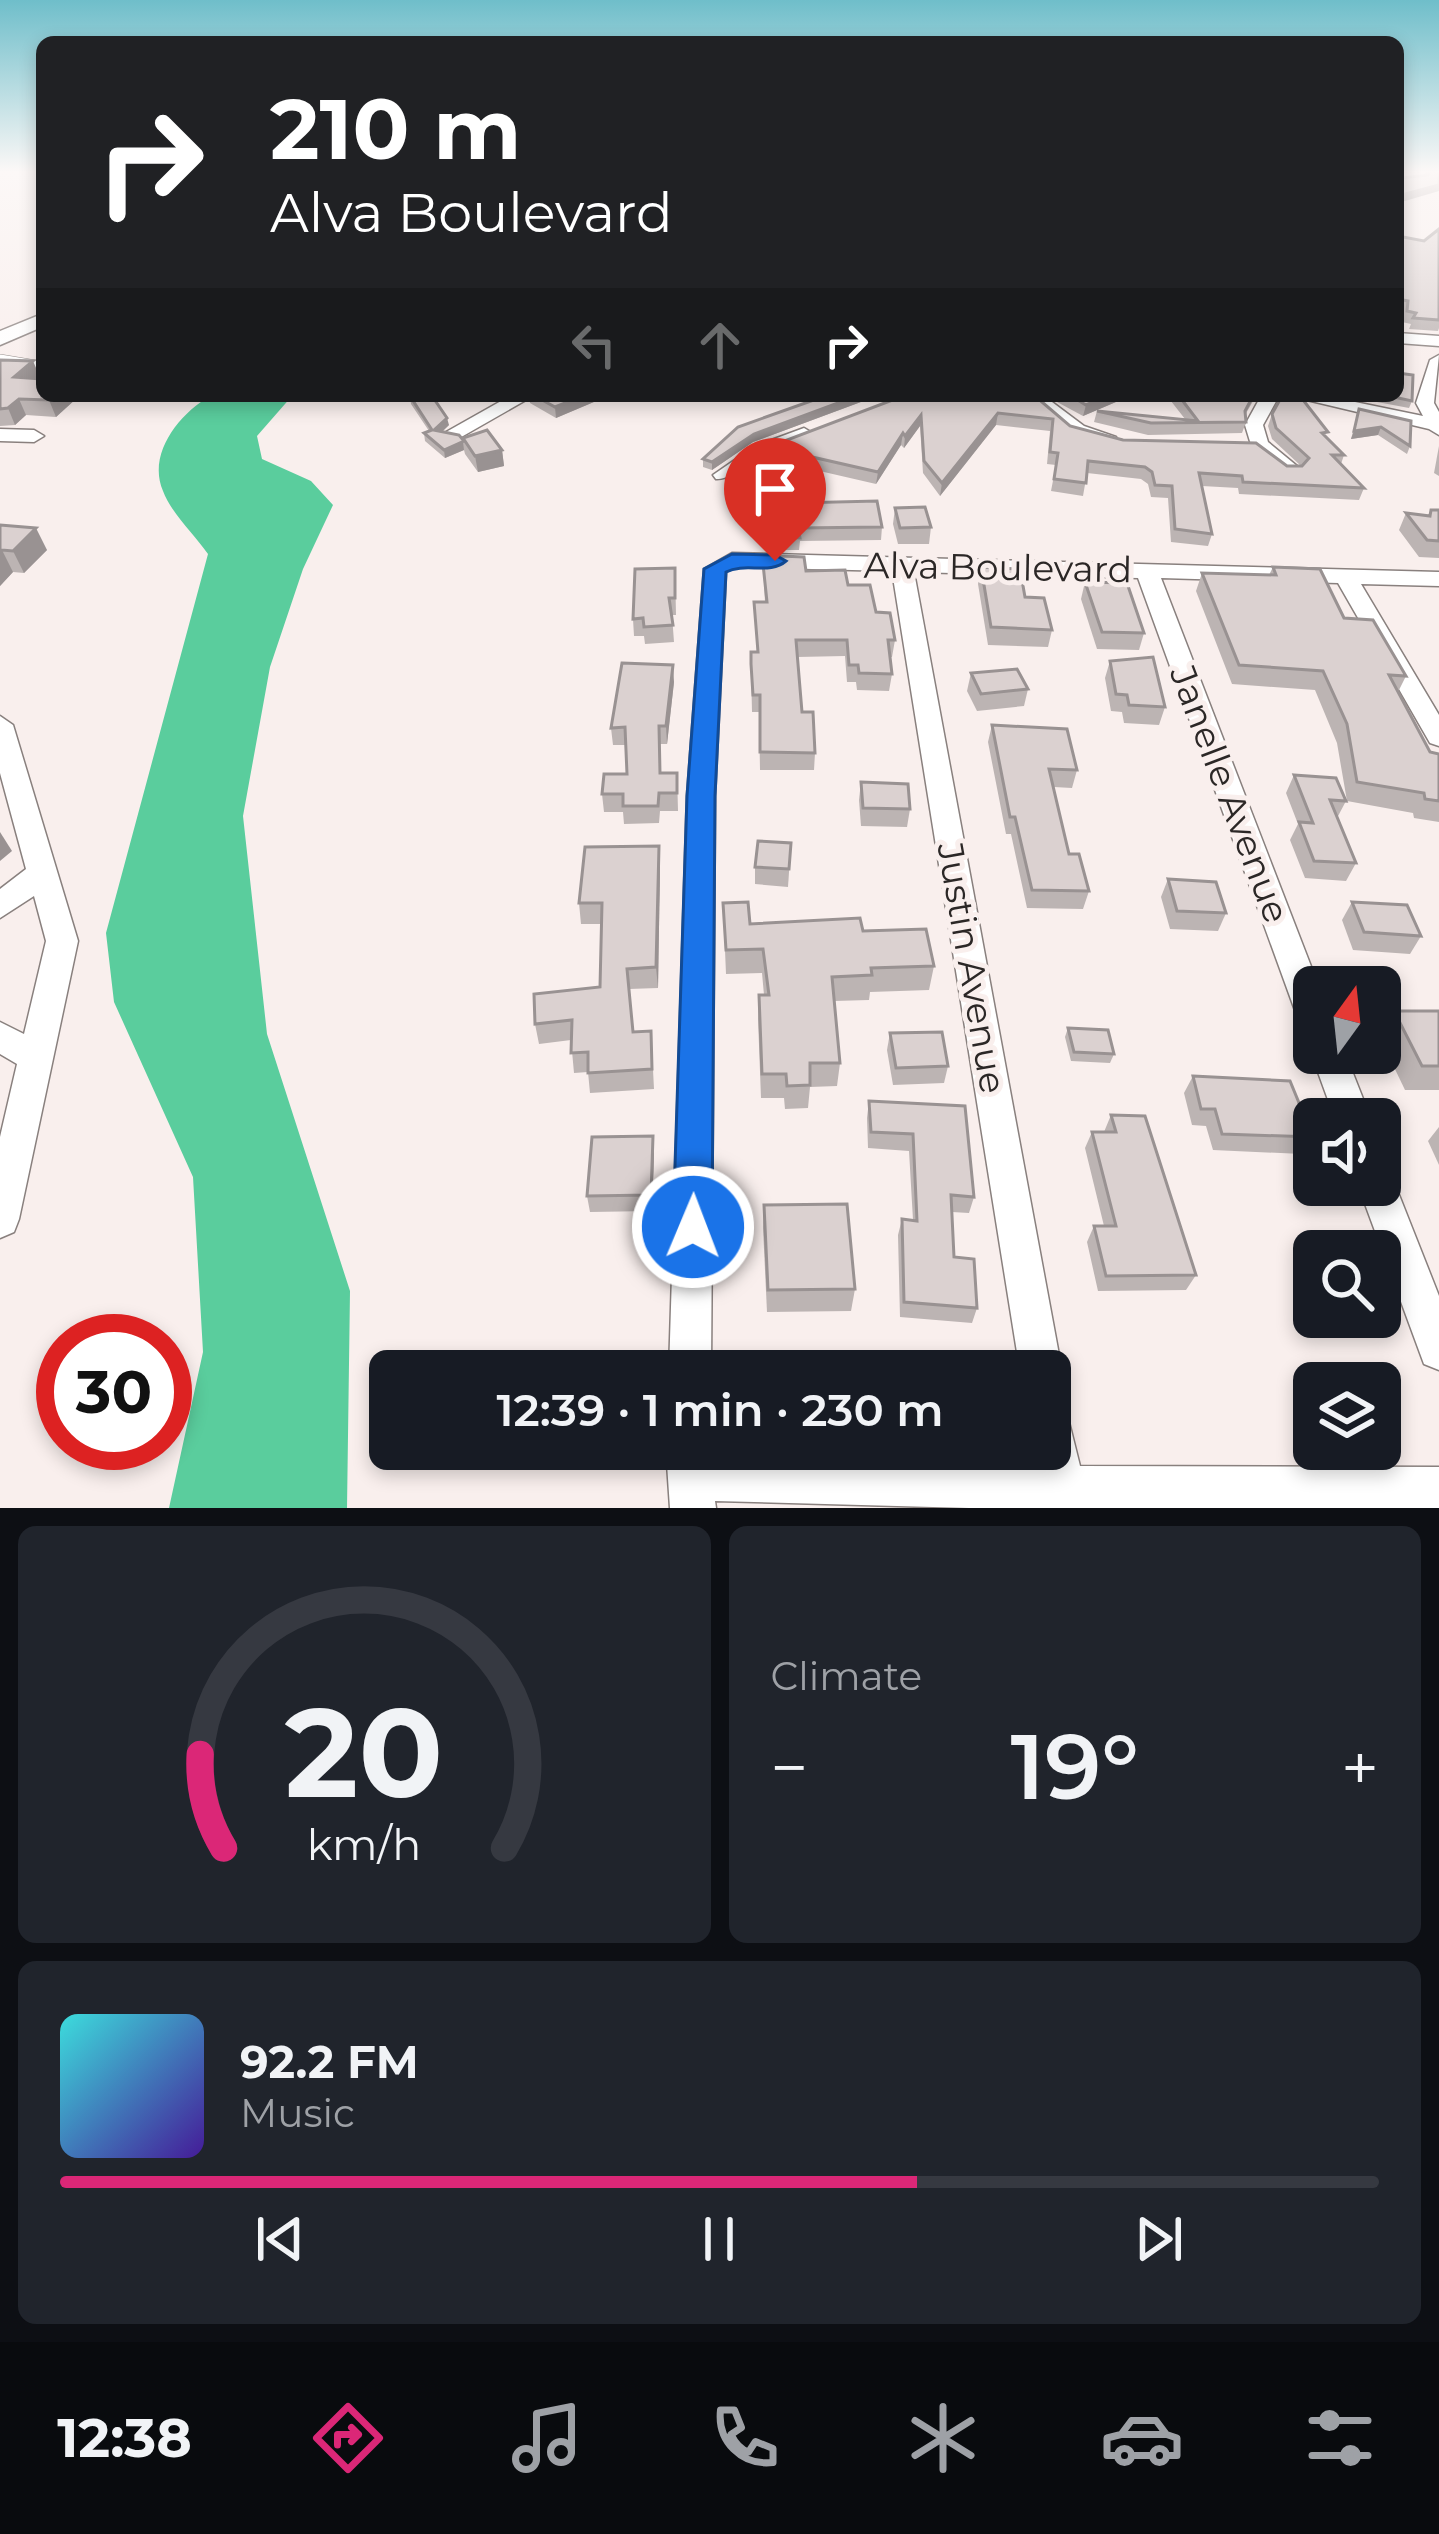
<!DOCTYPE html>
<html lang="en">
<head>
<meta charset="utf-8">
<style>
	:root { --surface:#171b24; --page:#20242c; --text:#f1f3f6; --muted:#9ea1a6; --line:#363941; --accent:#db2777 }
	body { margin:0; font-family:Montserrat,sans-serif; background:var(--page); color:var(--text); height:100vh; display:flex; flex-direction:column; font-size:45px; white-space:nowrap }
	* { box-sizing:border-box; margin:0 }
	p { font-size:39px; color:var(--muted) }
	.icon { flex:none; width:66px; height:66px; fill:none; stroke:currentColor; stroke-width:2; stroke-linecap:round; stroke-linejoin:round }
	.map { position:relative; height:1508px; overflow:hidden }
	.details { display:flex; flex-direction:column; gap:18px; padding:18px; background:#0d0f14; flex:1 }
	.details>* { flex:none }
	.hud { position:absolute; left:36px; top:36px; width:1368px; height:366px; border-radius:18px; box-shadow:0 6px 18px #0003; background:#202124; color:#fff; overflow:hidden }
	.needle { width:78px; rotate:15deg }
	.buttons { position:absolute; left:1293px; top:966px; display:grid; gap:24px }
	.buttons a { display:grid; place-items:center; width:108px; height:108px; border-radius:18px; background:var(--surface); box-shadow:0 6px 18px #0003; font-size:60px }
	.speed { position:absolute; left:36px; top:1314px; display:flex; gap:24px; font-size:60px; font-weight:700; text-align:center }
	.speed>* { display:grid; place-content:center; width:156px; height:156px; border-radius:50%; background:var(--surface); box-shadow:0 6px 18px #0003; line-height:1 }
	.speed .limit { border:18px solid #d22; background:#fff; color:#111 }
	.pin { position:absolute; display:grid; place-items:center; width:102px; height:102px; color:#fff; margin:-123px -51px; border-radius:50% 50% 50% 0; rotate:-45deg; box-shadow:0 0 12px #0007 }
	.pin .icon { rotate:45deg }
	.me { position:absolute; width:132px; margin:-66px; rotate:1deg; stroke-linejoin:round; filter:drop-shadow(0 0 9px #0008) }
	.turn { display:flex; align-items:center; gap:42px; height:252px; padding:0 36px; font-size:54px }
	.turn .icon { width:156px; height:156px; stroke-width:2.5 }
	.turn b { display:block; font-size:84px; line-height:102px }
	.lanes { display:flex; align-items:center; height:114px; padding:0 36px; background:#0003; justify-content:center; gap:60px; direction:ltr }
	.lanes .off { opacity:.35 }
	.big { font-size:90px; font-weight:600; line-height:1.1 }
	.details .tile { flex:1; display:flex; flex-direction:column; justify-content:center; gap:18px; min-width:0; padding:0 42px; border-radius:18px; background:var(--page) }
	.details .dial { align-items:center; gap:0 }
	.dial svg { height:312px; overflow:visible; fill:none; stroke:var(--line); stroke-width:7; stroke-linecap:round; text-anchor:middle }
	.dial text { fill:var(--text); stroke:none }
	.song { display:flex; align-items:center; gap:36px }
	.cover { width:144px; height:144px; border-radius:18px; background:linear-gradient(135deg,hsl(180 70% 55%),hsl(260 70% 35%)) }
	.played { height:12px; border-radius:6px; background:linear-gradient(90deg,var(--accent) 65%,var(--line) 65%) }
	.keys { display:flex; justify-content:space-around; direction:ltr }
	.heat { display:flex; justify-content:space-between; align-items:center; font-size:66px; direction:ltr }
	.details .tiles { flex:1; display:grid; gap:18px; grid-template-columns:1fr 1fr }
	.tile:last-child { grid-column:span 2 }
	.trip { position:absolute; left:369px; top:1350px; width:702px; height:120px; border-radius:18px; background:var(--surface); box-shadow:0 6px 18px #0003; font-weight:600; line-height:120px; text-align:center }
	.dock { display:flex; height:192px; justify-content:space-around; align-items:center; background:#090b0e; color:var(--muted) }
	.dock .icon { width:84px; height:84px }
	.dock .on { color:var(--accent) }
	.dock b { font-size:54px; color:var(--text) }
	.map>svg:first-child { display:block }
</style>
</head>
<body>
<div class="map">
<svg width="1439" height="1508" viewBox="0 0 1439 1508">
	<rect width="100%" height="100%" fill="#f9efed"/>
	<path fill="#5acd9d" d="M210 396H292L257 436 262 459 311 481 333 505 303 569 270 667 243 816 267 1034 350 1291 347 1508H169L203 1352 193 1177 114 1002 106 933 208 554C195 535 171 513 163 491 147 454 179 414 210 396Z"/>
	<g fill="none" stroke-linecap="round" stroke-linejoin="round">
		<g stroke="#89807e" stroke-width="10">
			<polyline id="service" points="0,359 42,366"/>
		</g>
		<g stroke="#89807e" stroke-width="3">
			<g id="minor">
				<polygon points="1425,172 1425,178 1398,181 1398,173"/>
				<polygon points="1398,333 1439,336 1439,346 1398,343"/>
				<polygon points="1439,355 1434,403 1439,412 1439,435 1429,429 1290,396 1326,396 1423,416 1416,403 1430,360"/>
				<polygon points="510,396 533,396 456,440 439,436"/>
				<polygon points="1024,396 1044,396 1084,426 1116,437 1106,443 1070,434"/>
				<polygon points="1261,396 1279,396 1263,425 1268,442 1297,466 1297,474 1283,474 1252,448 1245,425"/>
				<path d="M804 428 814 434 811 438C790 446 730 481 716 479L713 475 755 446Z"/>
				<polygon points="0,429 34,430 44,436 34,442 0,441"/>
				<polygon points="732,553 1439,572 1439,586 1361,584 1439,715 1439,746 1430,743 1338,583 1161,578 1319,987 1314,987 1314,1030 1302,1026 1297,1016 1138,578 914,572 1062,1371 1056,1386 1050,1388 1050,1371 1020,1371 892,571 736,567 726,572 715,796 711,1371 669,1371 687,796 704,569"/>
				<polygon points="0,716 13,725 78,941 19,1219 14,1232 0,1238 0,1137 17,1064 0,1054 0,1022 24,1034 46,941 34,896 0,918 0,889 26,869 0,773"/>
				<polygon points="1314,1046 1314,1053 1345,1053 1371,1119 1335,1119 1311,1053"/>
				<polygon points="1380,1168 1390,1172 1439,1296 1439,1370 1424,1364 1358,1185 1380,1185"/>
				<polygon points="1050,1399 1065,1406 1080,1466 1439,1467 1439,1508 969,1508 715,1501 716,1508 670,1508 666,1449 710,1449 711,1456 1036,1465 1033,1449 1050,1449"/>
			</g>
		</g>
		<g stroke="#89807e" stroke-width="3">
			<polygon id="tertiary" points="42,314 42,327 0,345 0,331"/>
		</g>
		<use href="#service" stroke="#fff" stroke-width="9"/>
		<use href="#minor" fill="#fff" fill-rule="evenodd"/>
		<use href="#tertiary" fill="#fff" fill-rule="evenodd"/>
	</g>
	<g fill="#bcb4b3">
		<polygon points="1439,229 1439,328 1438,331 1409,329 1411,324 1402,322 1404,312 1398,310 1398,236 1424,241"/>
		<polygon points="0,360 40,377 38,379 42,396 78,397 56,417 26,415 15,425 0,426"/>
		<polygon points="410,396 449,425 442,432 463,440 502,450 504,466 478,472 465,454 464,450 445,458 425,441 424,433 429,431 411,404"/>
		<polygon points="529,396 608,396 556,418 530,403"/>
		<polygon points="825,396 877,396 753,442 712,470 703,467 703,459"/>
		<polygon points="903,396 1035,396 1070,426 1123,440 1287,466 1301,466 1272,439 1268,426 1272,414 1326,437 1344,455 1341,464 1364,488 1359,500 1239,494 1238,488 1202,486 1212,534 1208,546 1171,542 1168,498 1151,497 1148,484 1141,479 1087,473 1083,496 1051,491 1056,465 1047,464 1050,431 996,425 940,496 923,473 920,426 904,448 901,445 876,484 811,469 792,486 795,503 882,527 881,540 800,541 799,550 779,550 778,537 760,536 758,484 739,479 739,467"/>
		<polygon points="1046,396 1130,396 1083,416"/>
		<polygon points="1167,396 1256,396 1245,415 1246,422 1242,433 1148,435 1094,422 1097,411 1185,419"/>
		<polygon points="1362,396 1398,396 1412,401 1409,408 1361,399"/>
		<polygon points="1359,409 1410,446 1407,454 1378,435 1351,439"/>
		<polygon points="1439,446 1439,476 1434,473"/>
		<polygon points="895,508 931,527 929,544 898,544 893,524"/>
		<polygon points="1431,510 1439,510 1439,558 1419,557 1399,530 1406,513 1428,515"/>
		<polygon points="0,525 47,550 24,573 13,572 0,586"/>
		<polygon points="763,564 806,571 848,585 876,612 895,640 892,657 890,657 892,674 889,691 857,690 856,682 847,682 845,656 797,657 802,712 815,753 814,770 760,770 759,712 752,712 751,669 751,652 757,652 754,602 765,602"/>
		<polygon points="981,567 1052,630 1048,647 988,645 978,584"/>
		<polygon points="1273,567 1344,618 1406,676 1398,692 1430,752 1439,754 1439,822 1414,818 1413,813 1347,801 1337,743 1315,690 1232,684 1196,591 1202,573 1269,575"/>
		<polygon points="675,568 676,615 672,615 674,642 645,644 644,636 634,636 633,619"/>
		<polygon points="1085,582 1144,633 1139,650 1097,649 1081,599"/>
		<polygon points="1110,661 1165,707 1159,725 1124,723 1122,712 1111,711 1105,678"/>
		<polygon points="971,673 1028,689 1024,706 977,711 967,691"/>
		<polygon points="674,682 667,744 660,744 660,773 677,773 678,811 660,811 659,823 624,824 623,812 604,812 602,794 627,774 626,745 613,745 611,728"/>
		<polygon points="992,725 1077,770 1072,788 1054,787 1069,854 1089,891 1083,909 1027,908 1011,834 1006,834 988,742"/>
		<polygon points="1294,775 1346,801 1337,818 1356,863 1346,881 1305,878 1290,840 1298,824 1286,793"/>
		<polygon points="861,782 910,809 907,827 861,826 859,800"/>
		<polygon points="791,843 788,887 755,884 755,867"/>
		<polygon points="660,867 658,988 629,989 633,1032 651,1031 654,1089 590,1093 588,1072 574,1073 571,1040 539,1044 535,1024 600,987 602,924 581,924 579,903"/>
		<polygon points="1168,879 1226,913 1218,931 1170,929 1161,897"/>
		<polygon points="1352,902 1421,936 1410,954 1353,950 1342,920"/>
		<polygon points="723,903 750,924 863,931 934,966 929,990 870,992 869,1000 834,1001 840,1063 837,1086 810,1087 808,1108 785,1109 784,1098 761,1098 758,1019 759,995 764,995 762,973 726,974"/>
		<polygon points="1394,1011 1439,1011 1439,1090 1405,1090 1380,1038 1380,1032"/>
		<polygon points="1068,1028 1114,1054 1110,1063 1071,1061 1065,1037"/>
		<polygon points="890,1033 948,1066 944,1083 893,1085 887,1050"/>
		<polygon points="1193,1076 1313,1137 1302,1154 1213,1150 1206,1126 1192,1125 1184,1093"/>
		<polygon points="869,1101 965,1106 974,1197 969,1213 952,1212 954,1257 977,1308 972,1323 900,1317 898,1235 902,1219 913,1220 909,1151 868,1148 867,1118"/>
		<polygon points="1111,1115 1196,1275 1186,1290 1098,1291 1087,1242 1094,1226 1104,1226 1085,1148 1092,1132 1104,1132"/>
		<polygon points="1439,1127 1439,1165 1428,1141"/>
		<polygon points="654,1153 652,1211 590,1212 587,1196"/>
		<polygon points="764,1205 855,1289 851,1311 767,1312 763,1228"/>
	</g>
	<g fill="#999292">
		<polygon points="1439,185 1439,191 1398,203 1398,196"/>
		<polygon points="33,361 40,377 21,394 14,377"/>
		<polygon points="54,396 78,396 78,397 56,417 49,400"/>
		<polygon points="583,396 608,396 556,418 555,407"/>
		<polygon points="857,396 877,396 753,442 712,470 712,462 754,434"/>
		<polygon points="1107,396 1130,396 1083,416 1086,405"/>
		<polygon points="19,399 26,415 15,425 8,408"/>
		<polygon points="998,413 996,425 940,496 942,483"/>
		<polygon points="921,415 920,426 904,448 905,436"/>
		<polygon points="447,418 449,425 435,438 434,430"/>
		<polygon points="1381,427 1378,435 1351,439 1354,431"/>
		<polygon points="903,433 901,445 876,484 878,472"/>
		<polygon points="463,442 464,450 445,458 444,450"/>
		<polygon points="502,450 504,466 478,472 475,456"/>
		<polygon points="812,457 811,469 781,496 782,484"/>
		<polygon points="36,528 47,550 24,573 13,551"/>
		<polygon points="2,550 13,572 0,586 0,552"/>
		<polygon points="673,665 674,682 667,744 666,726"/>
		<polygon points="0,832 12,851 0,861"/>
		<polygon points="659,846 660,867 658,988 656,967"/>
		<polygon points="653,1136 654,1153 652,1211 651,1195"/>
	</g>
	<g fill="#dbd1d0" stroke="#999292" stroke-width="3" fill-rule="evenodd">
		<polygon points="1430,170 1439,170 1439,185 1398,196 1398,171 1401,178 1428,175"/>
		<polygon points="1439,229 1439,320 1413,318 1416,313 1407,311 1408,301 1398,299 1398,236 1424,241"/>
		<polygon points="0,360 33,361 14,377 42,379 42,396 54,396 49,400 19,399 8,408 0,409"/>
		<polygon points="1398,373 1413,375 1412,401 1389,396 1398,396"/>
		<polygon points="410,396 432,396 447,418 434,430 459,435 464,441 444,450 424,433 432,430"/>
		<polygon points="535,396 583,396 555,407"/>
		<polygon points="825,396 857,396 754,434 712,462 703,459 738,427"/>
		<path d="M903 396H1035L1070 426 1123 440 1256 443 1287 466H1302L1309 458 1276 428 1272 414 1282 396H1300L1328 432 1322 433 1344 455H1332L1364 488 1243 482 1242 476 1199 473 1212 534 1175 529 1172 486 1155 485 1152 472 1145 467 1088 461 1086 483 1054 479 1058 453 1050 452 1053 419 998 413 942 483 924 461 921 415 905 436 903 433 878 472 812 457 782 484 791 483 795 503 877 501 882 527 798 528 800 538 779 537V524H761L758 472 739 467 771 446ZM778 487V502H762Z"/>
		<polygon points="1071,396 1107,396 1086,405"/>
		<polygon points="1179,396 1253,396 1245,411 1246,422 1151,423 1097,411 1198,421"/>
		<polygon points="1359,409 1411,421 1410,446 1381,427 1354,431"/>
		<polygon points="487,430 502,450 475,456 463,438"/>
		<polygon points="925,507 931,527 900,528 895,508"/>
		<polygon points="1431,510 1439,510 1439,541 1427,540 1406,513 1430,516"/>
		<polygon points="0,525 36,528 13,551 2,550 0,552"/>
		<polygon points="780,556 804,557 806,571 845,570 848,585 870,585 876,612 890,613 895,640 888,640 892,674 859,673 858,665 849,665 847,640 796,640 802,712 813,712 815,753 760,752 760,695 753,695 751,664 751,652 758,652 754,602 767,602 763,564 780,564"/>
		<polygon points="981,567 1020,569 1025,597 1044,598 1052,630 991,627"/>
		<polygon points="1273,567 1320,569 1344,618 1373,620 1406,676 1389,675 1430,752 1439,754 1439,801 1425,799 1424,793 1357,782 1347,724 1323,671 1239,665 1202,573 1276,575"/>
		<polygon points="675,568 675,598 669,598 673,625 644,627 643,618 633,619 635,569"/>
		<polygon points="1085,582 1127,583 1144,633 1102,632"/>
		<polygon points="1153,657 1165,707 1129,705 1127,695 1116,694 1110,661"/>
		<polygon points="622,663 673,665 666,726 659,726 660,773 677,773 677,793 659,793 658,806 623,806 623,794 602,794 604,774 627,774 625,727 611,728"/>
		<polygon points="1017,669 1028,689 981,694 971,673"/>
		<polygon points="992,725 1067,729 1077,770 1049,769 1069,854 1079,854 1089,891 1032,890 1015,817 1010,817"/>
		<polygon points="1294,775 1336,778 1346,801 1330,800 1356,863 1314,861 1299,822 1313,823"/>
		<polygon points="861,782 908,784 910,809 863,808"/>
		<polygon points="758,841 791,843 789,869 755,867"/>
		<polygon points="659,846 656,967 627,969 633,1032 651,1031 652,1069 588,1073 588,1052 571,1053 572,1020 535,1024 534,994 600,987 602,903 579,903 585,847"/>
		<polygon points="1168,879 1216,882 1226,913 1177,911"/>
		<polygon points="748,902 750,924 860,918 863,931 926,929 934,966 871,968 872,975 832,977 840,1063 810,1063 810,1085 787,1086 786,1074 762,1074 759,995 769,995 763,949 726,950 723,903"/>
		<polygon points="1352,902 1407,905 1421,936 1364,932"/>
		<polygon points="1394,1011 1439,1011 1439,1066 1422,1066"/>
		<polygon points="1068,1028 1108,1030 1114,1054 1074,1052"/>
		<polygon points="942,1032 948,1066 896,1068 890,1033"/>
		<polygon points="1193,1076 1290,1081 1313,1137 1222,1134 1215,1109 1201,1109"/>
		<polygon points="869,1101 965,1106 974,1197 951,1195 954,1257 974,1259 977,1308 904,1302 902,1219 917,1221 913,1134 871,1132"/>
		<polygon points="1111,1115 1145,1116 1196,1275 1106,1276 1094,1226 1116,1226 1092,1132 1116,1132"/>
		<polygon points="653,1136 651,1195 587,1196 592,1137"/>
		<polygon points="847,1204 855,1289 768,1290 764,1205"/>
	</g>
	<linearGradient id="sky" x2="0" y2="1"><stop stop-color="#6fbeca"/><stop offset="0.45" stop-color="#fcf8f7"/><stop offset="1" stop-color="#fcf8f7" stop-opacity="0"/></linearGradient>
	<rect width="1439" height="382" fill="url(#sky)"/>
	<path fill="#1a73e8" stroke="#114b97" stroke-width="3" d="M732 554 775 555 786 561C770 575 745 562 726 572L715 796 712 1227 707 1241 693 1246 679 1241 673 1227 687 796 704 569Z"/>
	<g text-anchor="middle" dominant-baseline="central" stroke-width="10" stroke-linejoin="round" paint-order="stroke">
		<g font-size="36" fill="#2b2726" stroke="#f9efed">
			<text transform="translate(998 567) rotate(1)">Alva Boulevard</text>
			<text transform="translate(1230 794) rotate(69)">Janelle Avenue</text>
			<text transform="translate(972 968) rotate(80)">Justin Avenue</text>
		</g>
	</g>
</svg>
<div class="buttons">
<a><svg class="needle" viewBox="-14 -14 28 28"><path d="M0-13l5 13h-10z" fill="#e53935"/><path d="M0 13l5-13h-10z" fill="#9ea1a6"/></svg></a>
<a><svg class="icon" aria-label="sound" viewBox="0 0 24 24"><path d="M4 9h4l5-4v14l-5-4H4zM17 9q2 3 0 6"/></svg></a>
<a><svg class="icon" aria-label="search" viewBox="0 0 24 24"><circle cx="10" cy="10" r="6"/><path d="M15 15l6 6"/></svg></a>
<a><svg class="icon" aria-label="layers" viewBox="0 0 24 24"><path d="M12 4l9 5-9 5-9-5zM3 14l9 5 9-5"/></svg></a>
</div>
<div class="speed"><div class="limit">30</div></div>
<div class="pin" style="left:775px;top:561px;background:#d93025"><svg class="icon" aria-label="arrive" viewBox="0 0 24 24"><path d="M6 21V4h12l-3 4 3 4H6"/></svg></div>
<svg class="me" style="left:693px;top:1227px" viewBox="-20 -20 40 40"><circle r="17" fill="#1a73e8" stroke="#fff" stroke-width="3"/><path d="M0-11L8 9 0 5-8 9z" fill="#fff"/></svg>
<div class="trip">12:39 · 1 min · 230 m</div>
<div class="hud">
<div class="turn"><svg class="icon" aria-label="right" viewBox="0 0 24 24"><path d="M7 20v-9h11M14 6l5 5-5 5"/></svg><div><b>210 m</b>Alva Boulevard</div></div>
<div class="lanes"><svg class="icon off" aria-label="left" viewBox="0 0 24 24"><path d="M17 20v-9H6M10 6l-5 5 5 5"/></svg><svg class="icon off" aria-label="ahead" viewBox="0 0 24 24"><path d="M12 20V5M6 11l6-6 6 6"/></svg><svg class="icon" aria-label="right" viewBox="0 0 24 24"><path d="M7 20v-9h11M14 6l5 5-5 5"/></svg></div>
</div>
</div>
<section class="details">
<div class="tiles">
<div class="tile dial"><svg viewBox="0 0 100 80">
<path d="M14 69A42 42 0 1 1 86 69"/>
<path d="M14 69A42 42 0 0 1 8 45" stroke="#db2777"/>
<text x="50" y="56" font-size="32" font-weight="700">20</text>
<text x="50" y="72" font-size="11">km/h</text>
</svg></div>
<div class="tile"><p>Climate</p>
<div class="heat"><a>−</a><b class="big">19°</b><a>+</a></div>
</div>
<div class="tile">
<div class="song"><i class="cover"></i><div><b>92.2 FM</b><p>Music</p></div></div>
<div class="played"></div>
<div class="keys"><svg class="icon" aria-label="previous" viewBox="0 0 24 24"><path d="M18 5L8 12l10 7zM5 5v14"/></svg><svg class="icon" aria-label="pause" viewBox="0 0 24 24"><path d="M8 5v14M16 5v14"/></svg><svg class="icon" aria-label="next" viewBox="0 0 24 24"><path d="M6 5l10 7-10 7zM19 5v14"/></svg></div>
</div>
</div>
</section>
<nav class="dock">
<b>12:38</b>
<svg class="icon on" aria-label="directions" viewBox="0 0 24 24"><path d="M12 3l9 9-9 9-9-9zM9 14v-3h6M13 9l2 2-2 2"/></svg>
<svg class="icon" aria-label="music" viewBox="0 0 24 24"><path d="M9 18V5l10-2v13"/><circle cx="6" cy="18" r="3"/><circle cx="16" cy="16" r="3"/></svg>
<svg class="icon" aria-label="phone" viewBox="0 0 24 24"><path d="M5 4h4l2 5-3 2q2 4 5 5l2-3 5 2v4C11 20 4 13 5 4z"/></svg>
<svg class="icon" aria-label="climate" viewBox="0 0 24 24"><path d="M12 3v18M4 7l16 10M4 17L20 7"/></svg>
<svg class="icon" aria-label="car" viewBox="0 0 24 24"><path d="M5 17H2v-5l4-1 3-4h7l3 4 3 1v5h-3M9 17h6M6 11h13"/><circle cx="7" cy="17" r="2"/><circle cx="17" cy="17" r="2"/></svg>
<svg class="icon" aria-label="filters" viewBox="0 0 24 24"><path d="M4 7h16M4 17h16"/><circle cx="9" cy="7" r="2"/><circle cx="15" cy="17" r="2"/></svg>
</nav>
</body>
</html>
